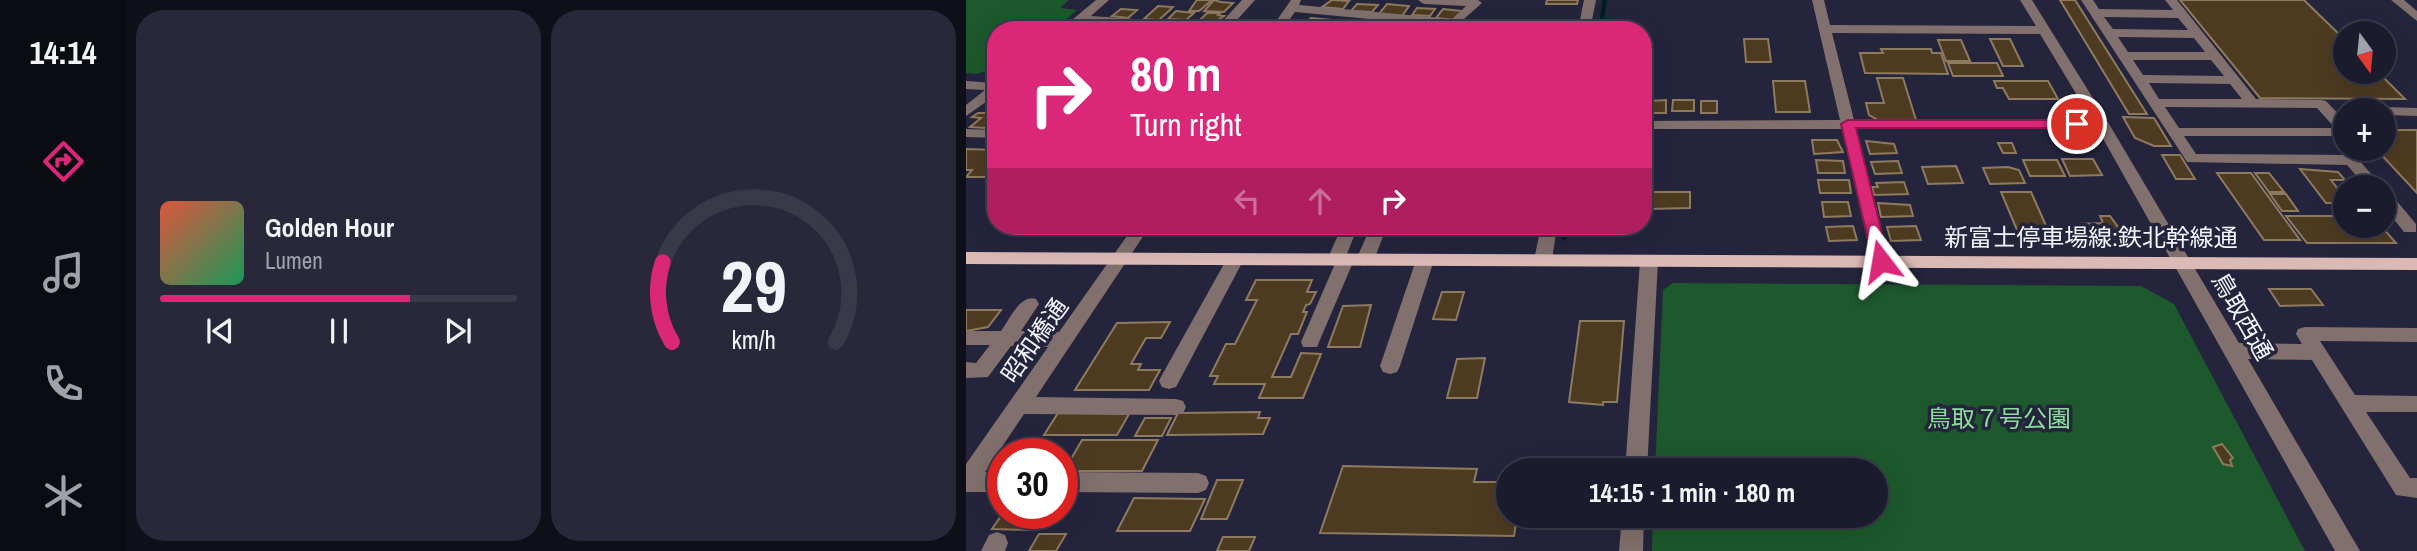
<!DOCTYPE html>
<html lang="en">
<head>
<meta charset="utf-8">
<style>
	:root { --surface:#1b1b2e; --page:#28283a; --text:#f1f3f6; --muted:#a0a1aa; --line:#39394a; --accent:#db2777 }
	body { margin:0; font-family:"Archivo Narrow","Noto Sans JP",sans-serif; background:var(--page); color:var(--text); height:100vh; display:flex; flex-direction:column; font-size:26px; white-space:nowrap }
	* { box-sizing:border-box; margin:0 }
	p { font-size:23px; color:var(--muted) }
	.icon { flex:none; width:38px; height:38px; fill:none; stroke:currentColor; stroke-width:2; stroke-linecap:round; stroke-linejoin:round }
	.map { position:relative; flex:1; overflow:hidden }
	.details { display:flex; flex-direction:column; gap:10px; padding:10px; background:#0f0f19; width:840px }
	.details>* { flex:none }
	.guide { position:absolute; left:21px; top:21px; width:665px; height:214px; border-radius:28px; box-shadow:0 7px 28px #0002,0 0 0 2px var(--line); background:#db2777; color:#fff; overflow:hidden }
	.needle { width:46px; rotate:165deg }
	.buttons { position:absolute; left:1367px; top:21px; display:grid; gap:14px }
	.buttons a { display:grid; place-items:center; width:63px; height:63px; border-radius:50%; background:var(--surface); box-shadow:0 7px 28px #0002,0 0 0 2px var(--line); font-size:35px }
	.speed { position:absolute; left:21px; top:438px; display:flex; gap:14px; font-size:35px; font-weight:700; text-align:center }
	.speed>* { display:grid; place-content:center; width:91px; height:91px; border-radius:50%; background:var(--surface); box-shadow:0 7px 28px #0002,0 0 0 2px var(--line); line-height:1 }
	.speed .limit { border:10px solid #d22; background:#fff; color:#111 }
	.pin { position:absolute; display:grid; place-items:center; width:60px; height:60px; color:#fff; margin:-30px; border:4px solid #fff; border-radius:50%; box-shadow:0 2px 7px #0007 }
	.me { position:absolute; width:77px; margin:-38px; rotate:346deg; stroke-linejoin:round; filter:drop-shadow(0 0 5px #0008) }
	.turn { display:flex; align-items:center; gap:24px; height:147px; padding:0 28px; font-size:32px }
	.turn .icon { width:91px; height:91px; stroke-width:2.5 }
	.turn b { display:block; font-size:49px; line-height:60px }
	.lanes { display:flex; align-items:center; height:66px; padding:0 28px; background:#0003; justify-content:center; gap:35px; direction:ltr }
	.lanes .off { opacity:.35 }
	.details .card { flex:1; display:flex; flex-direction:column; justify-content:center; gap:10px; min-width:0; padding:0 24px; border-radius:28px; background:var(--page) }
	.details .dial { align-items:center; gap:0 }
	.dial svg { height:182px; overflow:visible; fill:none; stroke:var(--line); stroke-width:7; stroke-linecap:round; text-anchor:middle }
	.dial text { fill:var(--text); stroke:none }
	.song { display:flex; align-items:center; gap:21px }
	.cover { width:84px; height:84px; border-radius:10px; background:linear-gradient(135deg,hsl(10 70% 55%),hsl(150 70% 35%)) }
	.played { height:7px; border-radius:4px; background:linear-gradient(90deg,var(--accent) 70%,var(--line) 70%) }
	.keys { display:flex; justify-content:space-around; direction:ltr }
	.details .tiles { flex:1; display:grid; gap:10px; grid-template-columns:repeat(2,1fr) }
	.trip { position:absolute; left:530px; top:458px; width:392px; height:70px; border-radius:35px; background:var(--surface); box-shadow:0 7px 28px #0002,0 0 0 2px var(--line); font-weight:700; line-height:70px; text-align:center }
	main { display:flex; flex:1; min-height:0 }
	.menu { display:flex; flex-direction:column; width:126px; justify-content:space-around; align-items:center; background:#0b0b12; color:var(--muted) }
	.menu .icon { width:49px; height:49px }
	.menu .selected { color:var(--accent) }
	.menu b { font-size:32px; color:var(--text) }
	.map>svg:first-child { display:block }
</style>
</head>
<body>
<main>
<nav class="menu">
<b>14:14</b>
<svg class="icon selected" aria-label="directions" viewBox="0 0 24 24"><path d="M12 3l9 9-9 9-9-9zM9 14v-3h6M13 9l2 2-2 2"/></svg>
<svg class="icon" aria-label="music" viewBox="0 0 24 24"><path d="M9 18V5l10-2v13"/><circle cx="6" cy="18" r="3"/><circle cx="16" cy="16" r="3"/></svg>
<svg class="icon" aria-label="phone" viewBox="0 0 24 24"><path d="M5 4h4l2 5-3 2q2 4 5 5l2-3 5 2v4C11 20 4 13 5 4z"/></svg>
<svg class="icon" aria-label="climate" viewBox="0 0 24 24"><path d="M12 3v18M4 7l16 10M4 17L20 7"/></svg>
</nav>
<section class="details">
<div class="tiles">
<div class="card">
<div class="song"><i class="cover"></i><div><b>Golden Hour</b><p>Lumen</p></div></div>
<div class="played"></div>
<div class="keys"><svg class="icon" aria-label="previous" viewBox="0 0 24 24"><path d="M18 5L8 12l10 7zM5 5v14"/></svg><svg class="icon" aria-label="pause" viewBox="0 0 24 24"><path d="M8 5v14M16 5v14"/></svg><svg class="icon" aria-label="next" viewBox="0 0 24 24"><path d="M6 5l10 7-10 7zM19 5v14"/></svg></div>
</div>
<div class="card dial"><svg viewBox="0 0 100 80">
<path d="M14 69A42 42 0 1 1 86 69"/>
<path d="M14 69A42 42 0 0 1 10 34" stroke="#db2777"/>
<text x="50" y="56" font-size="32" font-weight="700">29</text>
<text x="50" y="72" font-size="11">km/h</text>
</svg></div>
</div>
</section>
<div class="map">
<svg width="1451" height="551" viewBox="0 0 1451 551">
	<rect width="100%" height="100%" fill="#24243d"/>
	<g fill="#1d592c">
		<polygon points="0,0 103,0 94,8 111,10 87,30 30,30 30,68 11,74 0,73"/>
		<polygon points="707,283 1175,286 1208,304 1339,551 686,551 687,516 910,516 910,471 689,471 697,290"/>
	</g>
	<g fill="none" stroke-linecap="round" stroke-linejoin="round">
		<polyline stroke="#001e1f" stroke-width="4.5" points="634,30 639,0"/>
		<polyline stroke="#001e1f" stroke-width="5" points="598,238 600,226"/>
	</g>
	<g fill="#4d3b21" stroke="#8e7a5f" stroke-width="2">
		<polygon points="231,0 246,0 233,11 223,11"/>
		<polygon points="248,0 255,2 267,3 258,12 238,11"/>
		<polygon points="366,0 367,0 383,1 377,9 356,7"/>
		<polygon points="581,0 612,0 611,4 580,4"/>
		<polygon points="1094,0 1109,0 1181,114 1163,114"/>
		<polygon points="1214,0 1338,0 1379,40 1379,72 1412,72 1439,99 1294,98"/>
		<polygon points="391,4 412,5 406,12 385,11"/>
		<polygon points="421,4 443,6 436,16 413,14"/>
		<polygon points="192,6 207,7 193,20 178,19"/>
		<polygon points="451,8 469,9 464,16 446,15"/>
		<polygon points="155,9 171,10 162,18 146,16"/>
		<polygon points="477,9 496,11 490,20 470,18"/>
		<polygon points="210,11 228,13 220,20 202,19"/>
		<polygon points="241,13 254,13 252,15 258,16 247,23 232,22"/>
		<polygon points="345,18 367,20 360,28 337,26"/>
		<polygon points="375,21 397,24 392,30 366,30"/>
		<polygon points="778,39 802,39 805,62 780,62"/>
		<polygon points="1024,39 1044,39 1057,66 1037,66"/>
		<polygon points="972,40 995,40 1004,61 980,61"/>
		<polygon points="915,49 965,49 966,53 975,53 982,74 899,73 894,53 917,53"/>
		<polygon points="982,63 1031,63 1037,76 987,76"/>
		<polygon points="911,78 937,78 950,120 912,120 903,115 900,103 918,103"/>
		<polygon points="807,81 839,81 844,112 810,112"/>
		<polygon points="1028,81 1082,81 1092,99 1043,99 1037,88 1031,88"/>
		<polygon points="700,100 700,113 683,113 684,101"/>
		<polygon points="707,100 728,100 728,111 706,111"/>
		<rect x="735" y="101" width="16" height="12"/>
		<polygon points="30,106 30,119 19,128 4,127 15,118 6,117 12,113 21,113"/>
		<polygon points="1157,117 1188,118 1205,146 1188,146 1169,138"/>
		<polygon points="1418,130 1451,130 1451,193 1410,149 1418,149"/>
		<polygon points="846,140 871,140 877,152 848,154"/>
		<polygon points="900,141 928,144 931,153 904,154"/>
		<polygon points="1032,143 1046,143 1050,153 1037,153"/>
		<polygon points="0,149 30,150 30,168 20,177 0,177 6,170 0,170"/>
		<polygon points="1196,155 1214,155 1229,179 1210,179"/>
		<polygon points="1096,159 1127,159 1136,175 1104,176"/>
		<polygon points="850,160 877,161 879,173 852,173"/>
		<polygon points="1057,160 1091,160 1099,176 1064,176"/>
		<polygon points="932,161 936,173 909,174 905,162"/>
		<polygon points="990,166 997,183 962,184 956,167"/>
		<polygon points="1042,167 1053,170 1059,183 1024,184 1017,168"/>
		<polygon points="1334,169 1372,172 1379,180 1365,180 1379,198 1379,203 1360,203"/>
		<polygon points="1251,173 1285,173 1334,240 1298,240"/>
		<polygon points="1289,173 1303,173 1318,192 1303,192"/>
		<polygon points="852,180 883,180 885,193 854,193"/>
		<polygon points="938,182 942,194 908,195 906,187 912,187 910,183"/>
		<polygon points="682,192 724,192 724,208 682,209"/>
		<polygon points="1035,192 1065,192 1082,230 1051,230"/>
		<polygon points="1304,194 1320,194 1332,211 1316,211"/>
		<polygon points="856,202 882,202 885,216 858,217"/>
		<polygon points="912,203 944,205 947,216 915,217"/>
		<polygon points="1134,216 1144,216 1160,238 1122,239 1114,224 1137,223"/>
		<polygon points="1320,216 1379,216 1379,226 1415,226 1430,243 1341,243"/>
		<polygon points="436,226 480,226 477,236 432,236"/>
		<polygon points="509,226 540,226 538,236 506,236"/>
		<polygon points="887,226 891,240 863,241 860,227"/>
		<polygon points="950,226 955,240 925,241 921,227"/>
		<polygon points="1085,229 1104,229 1109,241 1090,241"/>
		<polygon points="290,280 346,280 341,292 350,292 344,304 340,305 337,312 341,312 332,334 325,334 306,377 325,377 335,353 355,354 337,398 293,398 299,384 248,384 252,376 244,376 260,344 269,344 291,300 280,300"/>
		<polygon points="1303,289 1345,289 1357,305 1314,306"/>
		<polygon points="476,292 498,292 490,320 467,319"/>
		<polygon points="405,305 394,347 362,347 377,306"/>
		<polygon points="0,310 35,310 22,327 0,331"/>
		<polygon points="614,321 658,321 651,402 637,402 637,405 603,402"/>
		<polygon points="204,322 195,338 180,338 165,364 175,364 172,370 194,370 183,390 109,390 151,323"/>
		<polygon points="519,358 511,398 481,398 491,359"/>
		<polygon points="294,412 292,418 304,418 297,434 201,435 212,413"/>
		<polygon points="92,413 163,414 151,435 78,435"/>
		<polygon points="179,418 205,418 196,436 169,436"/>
		<polygon points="116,440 192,440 176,471 98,471"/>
		<polygon points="1256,444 1267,458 1264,460 1266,466 1257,464 1247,447"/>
		<polygon points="377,466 511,469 508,482 542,482 542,516 551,516 548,536 354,533"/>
		<polygon points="251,480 277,480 261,519 235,519"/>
		<polygon points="168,498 239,499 224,531 151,531"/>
		<polygon points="37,513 76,513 66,530 26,529"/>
		<polygon points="73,534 100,534 90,551 63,551"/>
		<polygon points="257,537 289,537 283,551 251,551"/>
	</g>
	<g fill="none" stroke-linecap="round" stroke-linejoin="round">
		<g fill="#81706e" fill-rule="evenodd">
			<polygon points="130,0 143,0 125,16 253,25 276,0 289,0 262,30 213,30 116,23 108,30 94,30"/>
			<polygon points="325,0 335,0 333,5 486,19 500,6 458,4 452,0 512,0 516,3 489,27 329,12 316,30 304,30"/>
			<polygon points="618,0 630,0 624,30 612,30"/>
			<path d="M846 0H858L864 25 1070 26 1054 0H1066L1143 124 1273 343 1336 344 1330 334 1332 329 1339 327 1451 328V342L1354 341 1389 395 1451 396V412H1400L1444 478H1451V498L1430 495 1346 360 1282 359 1394 551H1369L1131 128 890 129 924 261 915 267 906 261 876 129H677V121L874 120ZM866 33 1074 34 1126 120H888Z"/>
			<path d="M1115 0H1127L1133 9 1207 10 1199 0H1211L1290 99 1355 100 1360 101 1379 121V136H1218L1230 154 1385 155 1390 157 1417 187H1400L1381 165 1221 162ZM1138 17 1212 18 1222 30 1147 29ZM1152 37 1228 38 1239 52H1162ZM1167 60H1245L1258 76 1177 75ZM1183 83 1264 84 1276 99H1193ZM1199 107 1351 108 1369 128H1213Z"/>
			<polygon points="1425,0 1438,0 1451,11 1451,21"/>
			<polygon points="0,81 30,83 30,95 0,116 0,105 19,90 0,89"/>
			<polygon points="1418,107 1451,108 1451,116 1418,115 1418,110 1411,110"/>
			<polygon points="0,129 30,130 30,138 0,137"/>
			<polygon points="1418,192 1424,193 1450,224 1450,232 1438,232 1418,207"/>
			<path d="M168 226H184L70 397 210 399 217 401 220 407 217 413 210 415 58 414 19 472H37V492H0V464L82 347 45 346 22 377 0 378V362L10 363 24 345H0V331H35C44 319 54 294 70 299L73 304 55 331 93 332Z"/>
			<polygon points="376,226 392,226 381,254 388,260 353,342 351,347 337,347 335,342 368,266 361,260"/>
			<polygon points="405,226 421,226 408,260 399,266 390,260"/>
			<polygon points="575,226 591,226 586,260 577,266 568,260"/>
			<polygon points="269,253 278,259 210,387 203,389 196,387 193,381 196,375 263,255"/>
			<polygon points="459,254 468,260 434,366 431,372 424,374 417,372 414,366 450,260"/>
			<polygon points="683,255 692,261 681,471 659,471 674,261"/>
			<polygon points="96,472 232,473 240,476 243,483 240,490 232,493 96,492"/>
			<polygon points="656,516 678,516 677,551 653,551"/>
			<polygon points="31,532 39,535 42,543 39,551 15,551 23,535"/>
		</g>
		<polygon fill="#dbb9b5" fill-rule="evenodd" points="0,252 1451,258 1451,270 0,264"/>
	</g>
	<polygon fill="#db2777" stroke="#8e194d" stroke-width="2" points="882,120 1111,120 1117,124 1111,128 890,128 923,261 915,266 907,261 875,124"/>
	<g text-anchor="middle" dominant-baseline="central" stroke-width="7" stroke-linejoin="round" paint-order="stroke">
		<g font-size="24" fill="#f3f4fe" stroke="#24243d">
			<text x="1125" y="237">新富士停車場線:鉄北幹線通</text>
			<text transform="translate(1277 316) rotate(60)">鳥取西通</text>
			<text transform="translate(68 340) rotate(-55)">昭和橋通</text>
		</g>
		<g font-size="24" fill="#89de98" stroke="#24243d">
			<text x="1033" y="418">鳥取７号公園</text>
		</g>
	</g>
</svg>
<div class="buttons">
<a><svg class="needle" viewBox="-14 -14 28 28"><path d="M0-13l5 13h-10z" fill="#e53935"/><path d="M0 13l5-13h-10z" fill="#a0a1aa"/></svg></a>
<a>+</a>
<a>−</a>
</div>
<div class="speed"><div class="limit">30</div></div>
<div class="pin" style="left:1111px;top:124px;background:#d93025"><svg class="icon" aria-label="arrive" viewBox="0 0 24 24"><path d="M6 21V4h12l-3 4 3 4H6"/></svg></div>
<svg class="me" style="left:915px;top:261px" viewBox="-20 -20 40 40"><path d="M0-17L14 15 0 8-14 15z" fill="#db2777" stroke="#fff" stroke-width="4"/></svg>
<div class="trip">14:15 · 1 min · 180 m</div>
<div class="guide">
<div class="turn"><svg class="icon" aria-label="right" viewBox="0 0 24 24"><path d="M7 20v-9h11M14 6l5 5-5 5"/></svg><div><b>80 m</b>Turn right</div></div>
<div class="lanes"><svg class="icon off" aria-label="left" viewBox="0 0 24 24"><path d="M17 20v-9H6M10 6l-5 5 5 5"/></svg><svg class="icon off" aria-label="ahead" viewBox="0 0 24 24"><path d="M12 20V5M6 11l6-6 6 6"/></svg><svg class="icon" aria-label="right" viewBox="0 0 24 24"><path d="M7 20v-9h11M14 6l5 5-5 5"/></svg></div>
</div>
</div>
</main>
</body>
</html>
